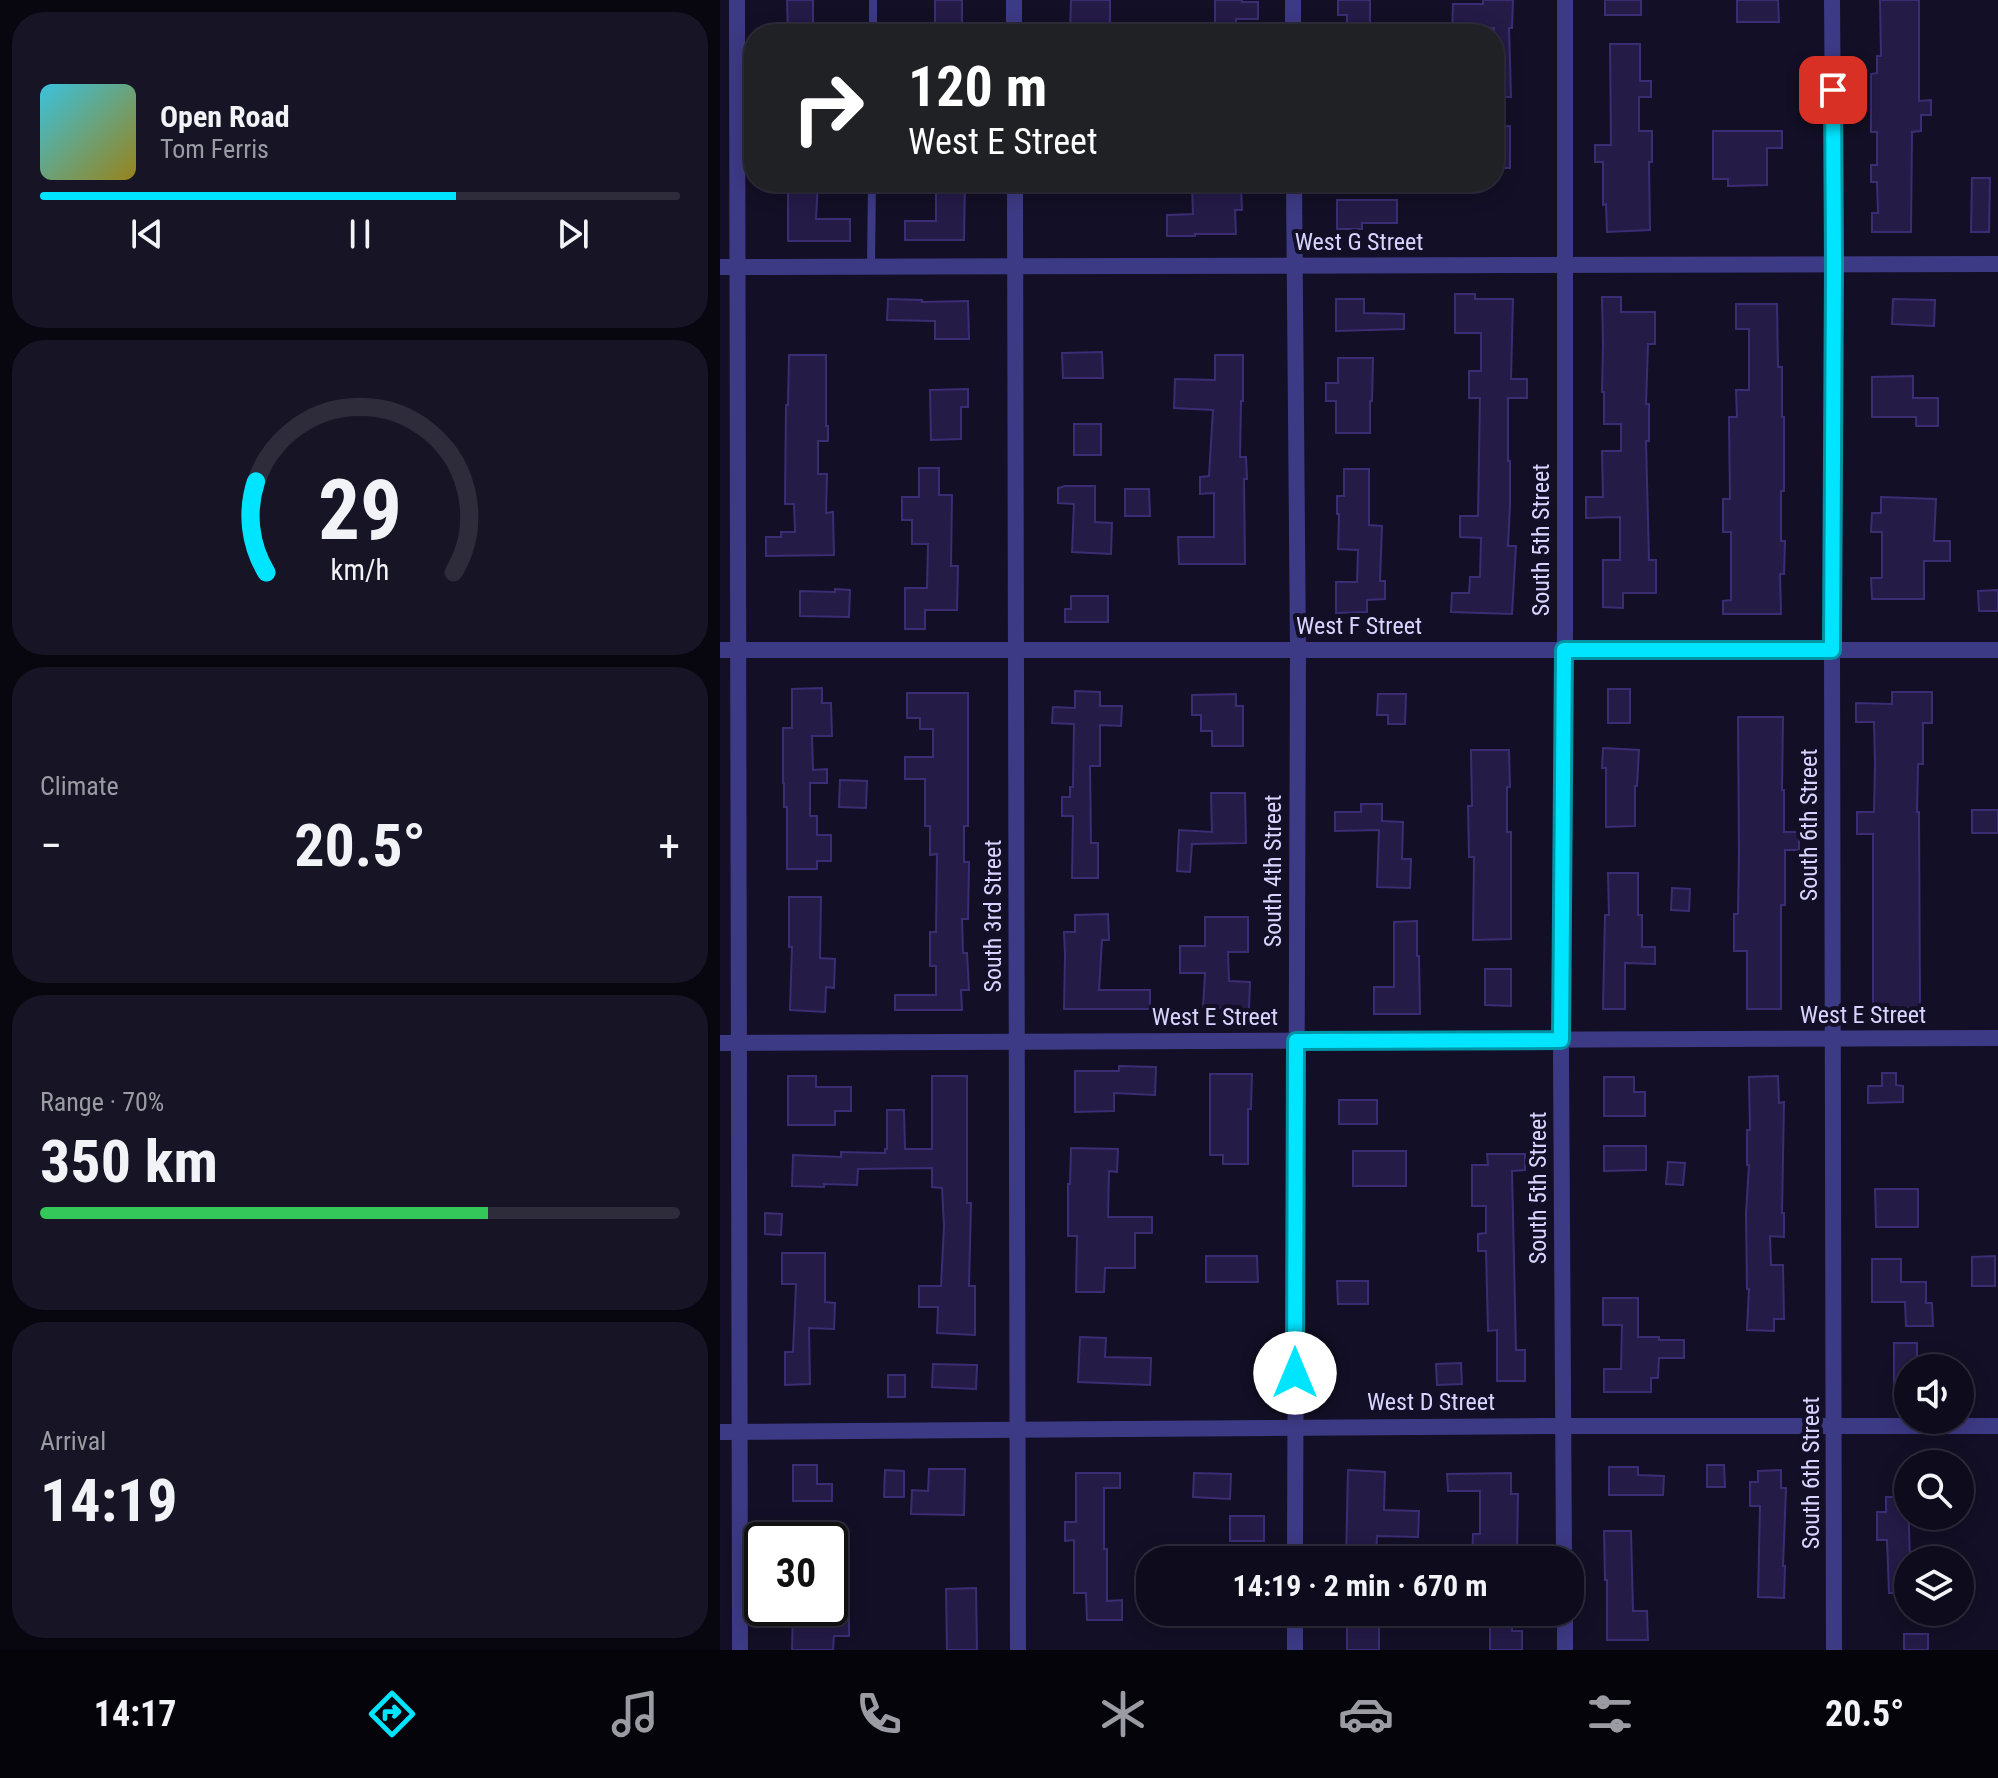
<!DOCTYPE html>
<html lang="en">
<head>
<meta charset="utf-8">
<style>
	:root { --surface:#0e0b1c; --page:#171425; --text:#f1f3f6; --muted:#9b9ba3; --line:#2e2b3b; --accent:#00e5ff }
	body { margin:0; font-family:"Roboto Condensed",sans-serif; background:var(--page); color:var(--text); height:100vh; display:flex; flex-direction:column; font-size:30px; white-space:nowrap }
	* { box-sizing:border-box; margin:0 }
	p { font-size:26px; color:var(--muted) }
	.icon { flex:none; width:44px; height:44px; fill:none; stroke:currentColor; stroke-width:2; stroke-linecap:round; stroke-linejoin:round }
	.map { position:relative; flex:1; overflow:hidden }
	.details { display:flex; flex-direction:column; gap:12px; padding:12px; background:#08060f; width:720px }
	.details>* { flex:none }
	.hud { position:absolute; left:24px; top:24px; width:760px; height:168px; border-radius:32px; box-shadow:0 4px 20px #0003,0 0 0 2px var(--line); background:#202124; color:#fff; overflow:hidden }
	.buttons { position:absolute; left:1174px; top:1354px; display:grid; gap:16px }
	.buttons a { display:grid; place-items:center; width:80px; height:80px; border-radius:50%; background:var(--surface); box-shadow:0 4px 20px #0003,0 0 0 2px var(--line); font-size:40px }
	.speed { position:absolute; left:24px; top:1522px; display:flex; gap:16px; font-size:40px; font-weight:700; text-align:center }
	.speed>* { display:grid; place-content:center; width:104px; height:104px; border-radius:50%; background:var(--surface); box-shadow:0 4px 20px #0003,0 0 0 2px var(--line); line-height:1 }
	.speed .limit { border:4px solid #111; border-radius:12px; background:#fff; color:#111 }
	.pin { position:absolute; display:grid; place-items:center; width:68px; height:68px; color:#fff; margin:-34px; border-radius:16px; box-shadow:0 4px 12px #0006 }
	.me { position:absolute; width:88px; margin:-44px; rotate:0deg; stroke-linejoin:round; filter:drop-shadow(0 0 6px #0008) }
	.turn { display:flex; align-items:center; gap:28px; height:168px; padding:0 32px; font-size:36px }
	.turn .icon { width:104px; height:104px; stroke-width:2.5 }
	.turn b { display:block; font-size:56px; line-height:68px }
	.big { font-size:60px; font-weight:700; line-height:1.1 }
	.details .card { flex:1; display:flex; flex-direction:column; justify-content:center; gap:12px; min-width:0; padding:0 28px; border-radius:32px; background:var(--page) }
	.details .dial { align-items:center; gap:0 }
	.dial svg { height:208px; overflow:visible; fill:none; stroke:var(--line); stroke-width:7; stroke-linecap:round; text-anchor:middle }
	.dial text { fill:var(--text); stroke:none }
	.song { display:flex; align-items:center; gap:24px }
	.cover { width:96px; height:96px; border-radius:12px; background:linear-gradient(135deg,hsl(190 70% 55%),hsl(50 70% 35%)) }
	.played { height:8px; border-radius:4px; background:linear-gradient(90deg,var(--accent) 65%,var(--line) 65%) }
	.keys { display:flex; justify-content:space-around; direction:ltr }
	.heat { display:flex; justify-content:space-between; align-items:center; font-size:44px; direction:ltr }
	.charge { height:12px; border-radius:6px; background:linear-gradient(90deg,#34c759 70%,var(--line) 0) }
	.trip { position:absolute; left:416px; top:1546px; width:448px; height:80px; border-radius:32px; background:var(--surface); box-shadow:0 4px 20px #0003,0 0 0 2px var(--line); font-weight:700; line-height:80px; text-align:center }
	.menu { display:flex; height:128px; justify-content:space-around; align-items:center; background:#06040b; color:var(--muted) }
	.menu .icon { width:56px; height:56px }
	.menu .active { color:var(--accent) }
	.menu b { font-size:36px; color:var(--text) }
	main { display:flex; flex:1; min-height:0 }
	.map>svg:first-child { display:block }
</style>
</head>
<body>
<main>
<section class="details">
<div class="card">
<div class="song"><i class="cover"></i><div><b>Open Road</b><p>Tom Ferris</p></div></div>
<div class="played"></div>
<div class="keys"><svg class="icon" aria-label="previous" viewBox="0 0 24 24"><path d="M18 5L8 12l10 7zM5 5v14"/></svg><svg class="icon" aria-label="pause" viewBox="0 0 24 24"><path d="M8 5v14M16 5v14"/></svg><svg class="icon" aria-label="next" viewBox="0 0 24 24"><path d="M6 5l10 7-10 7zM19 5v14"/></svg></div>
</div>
<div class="card dial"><svg viewBox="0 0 100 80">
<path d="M14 69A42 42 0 1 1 86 69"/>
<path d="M14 69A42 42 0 0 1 10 34" stroke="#00e5ff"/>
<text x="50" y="56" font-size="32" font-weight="700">29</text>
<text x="50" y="72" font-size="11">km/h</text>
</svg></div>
<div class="card"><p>Climate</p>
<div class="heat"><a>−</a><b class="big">20.5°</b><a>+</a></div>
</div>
<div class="card"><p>Range · 70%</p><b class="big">350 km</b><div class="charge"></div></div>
<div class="card"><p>Arrival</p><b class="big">14:19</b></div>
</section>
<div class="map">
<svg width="1278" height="1650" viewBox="0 0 1278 1650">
	<rect width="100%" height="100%" fill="#130f26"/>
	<g fill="#241b47" stroke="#3b2d73" stroke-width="2">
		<polygon points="67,0 93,0 93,34 68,34"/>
		<rect x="215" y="0" width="27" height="34"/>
		<polygon points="351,0 390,0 390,34 350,34"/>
		<polygon points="495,0 522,0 522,2 538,2 538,19 516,19 516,34 495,34"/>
		<polygon points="618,0 650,0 650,34 627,34 627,15 618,15"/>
		<polygon points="763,0 793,0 792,28 789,28 791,97 774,97 774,28 747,27 747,34 732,34 733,4 763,4"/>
		<rect x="885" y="0" width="36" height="15"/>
		<polygon points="1017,0 1058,0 1059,22 1017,22"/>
		<polygon points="1160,0 1199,0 1199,101 1211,100 1211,115 1201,115 1201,131 1192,132 1191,232 1152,232 1152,213 1158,213 1157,182 1151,182 1151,165 1157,165 1157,132 1151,132 1151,74 1157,73 1157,56 1161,56"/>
		<polygon points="890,44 920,44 920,81 931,81 931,97 919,97 919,131 932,131 932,162 929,162 930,230 887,232 886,204 883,205 883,162 875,162 875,145 891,145"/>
		<polygon points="790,126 790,168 774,168 774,127"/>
		<polygon points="993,131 1062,131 1062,148 1047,148 1047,185 1008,186 1008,179 993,179"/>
		<polygon points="1252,178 1270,178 1269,232 1251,232"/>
		<polygon points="68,182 98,182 96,219 130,219 130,241 68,241"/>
		<polygon points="216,182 245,182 244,240 185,240 185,221 216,221"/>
		<polygon points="472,187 521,187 522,210 515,210 516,234 475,234 475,236 447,236 447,215 473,214"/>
		<polygon points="617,200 677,200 677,223 642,223 642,229 617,229"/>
		<polygon points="735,294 755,294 755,299 793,299 791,379 807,379 807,398 788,398 788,461 790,461 790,505 788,546 796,546 792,614 731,612 732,593 749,593 750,577 760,577 761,538 740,537 740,516 758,516 760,398 749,398 749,371 761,371 761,333 735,333"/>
		<polygon points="882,297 901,297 901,312 935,312 935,344 928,344 926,404 929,404 929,441 926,441 929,560 936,560 936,593 903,593 903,608 883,607 883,560 900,560 900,517 866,518 866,497 883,497 882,451 901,451 901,424 884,424 884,392 882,392 883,345"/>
		<polygon points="168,299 202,300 202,302 248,301 249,339 215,339 215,321 167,320"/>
		<polygon points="616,299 644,299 644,313 684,314 684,329 616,331"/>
		<polygon points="1173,299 1215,300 1214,326 1172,324"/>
		<polygon points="1016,304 1057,304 1058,367 1062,367 1062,417 1064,417 1064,491 1061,491 1061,541 1065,541 1064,574 1060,574 1061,614 1003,614 1003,601 1011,600 1011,532 1003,532 1003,499 1010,499 1009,417 1017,417 1016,390 1029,390 1029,329 1016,329"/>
		<polygon points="382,352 383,378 343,378 342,353"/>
		<polygon points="69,355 106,355 106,426 108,426 108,441 98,441 98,474 107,474 106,513 113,512 114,555 46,556 46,537 61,537 61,532 75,532 74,504 65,504 66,405 68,405"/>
		<polygon points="495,355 523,355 523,401 521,401 520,457 526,457 527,479 524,479 525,564 459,564 458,537 494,537 494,493 480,494 480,477 489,476 493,410 454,408 455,379 495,380"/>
		<polygon points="618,358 653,358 652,401 650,401 650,433 616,433 616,401 606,401 606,383 618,383"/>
		<polygon points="1193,376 1193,398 1218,398 1218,426 1196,426 1196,417 1152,417 1152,377"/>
		<polygon points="248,389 248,407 241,407 241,439 211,440 210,390"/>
		<rect x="354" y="424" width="27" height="31"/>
		<polygon points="199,468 219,468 219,495 232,495 231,566 238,566 237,610 205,610 205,629 185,629 185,588 207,588 208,544 192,544 192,520 182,520 182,497 199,497"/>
		<polygon points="624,469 649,469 649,525 662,526 660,581 665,581 665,599 647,600 647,612 616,613 616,582 637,582 638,550 618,549 619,514 617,514 617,496 624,496"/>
		<polygon points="345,486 375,486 375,522 392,523 391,554 352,552 354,504 338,503 338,488"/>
		<polygon points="405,489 429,489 430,516 405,516"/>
		<polygon points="1161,497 1216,499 1214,541 1230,541 1230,561 1204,561 1204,599 1152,599 1151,578 1162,578 1162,532 1151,532 1152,513 1161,513"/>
		<polygon points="115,589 130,590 129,617 80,616 80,591 115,592"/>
		<polygon points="1278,590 1278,611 1259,611 1258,591"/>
		<polygon points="351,596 388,596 388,622 345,622 345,609 351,609"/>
		<polygon points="102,688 102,703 111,703 112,736 92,736 93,770 107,769 107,783 90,783 90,816 97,816 97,835 111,835 111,861 97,861 97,869 67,869 67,807 64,807 64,783 63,783 63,728 72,728 72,689"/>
		<rect x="888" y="689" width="22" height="34"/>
		<polygon points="355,691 380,692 380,706 402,706 401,726 380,725 380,766 370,766 371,843 378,843 378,878 352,878 353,816 342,816 342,797 350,797 350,787 353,787 354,724 332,723 333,707 355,708"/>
		<polygon points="1172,692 1212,692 1212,723 1203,723 1203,764 1198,764 1197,812 1199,812 1200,1008 1153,1008 1153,834 1137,834 1137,812 1154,812 1155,764 1154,722 1136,722 1136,703 1172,704"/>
		<polygon points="187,693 248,693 248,826 244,826 244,862 249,862 248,919 242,919 243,953 247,953 249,990 241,990 242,1010 175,1010 175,995 216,995 216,966 210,966 210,932 216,932 217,854 210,855 210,826 205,826 205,779 185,779 185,757 213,757 213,729 200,729 200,718 187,718"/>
		<polygon points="516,694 516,706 523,706 523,746 492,746 492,731 481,731 481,715 472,715 472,695"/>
		<polygon points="658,694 686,694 685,724 668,724 668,715 657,715"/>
		<polygon points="1018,717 1063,717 1062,790 1064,790 1064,832 1079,832 1079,850 1065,850 1065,905 1061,905 1061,1009 1027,1009 1027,951 1014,951 1014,914 1018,914 1019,851"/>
		<polygon points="883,748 919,750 917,786 915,786 915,826 886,827 886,768 882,768"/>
		<polygon points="751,750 789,750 790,787 787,787 787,832 791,832 791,939 753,940 754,857 749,857 748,806 752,806"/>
		<polygon points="120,780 147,781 146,808 119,807"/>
		<polygon points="491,793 525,793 526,843 472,844 470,872 457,871 459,830 492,832"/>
		<polygon points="641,804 662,804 662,821 683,822 682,859 691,859 690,888 657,887 659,830 615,831 615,812 641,812"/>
		<rect x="1252" y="810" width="26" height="23"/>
		<polygon points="888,873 918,873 918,915 922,915 922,947 935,947 935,964 905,963 905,1009 883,1009 885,915 889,915"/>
		<polygon points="952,888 970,889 969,911 951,910"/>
		<polygon points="69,897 101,897 100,958 115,959 114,988 106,987 105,1012 70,1010 72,947 69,947"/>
		<polygon points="388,914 389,940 382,940 379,990 430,990 430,1009 344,1009 345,955 344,932 355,932 355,915"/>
		<polygon points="485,917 528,917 528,952 508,952 509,981 530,982 529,1010 483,1007 485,973 460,973 460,946 485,946"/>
		<polygon points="697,921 697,956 699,956 700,1014 654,1014 654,987 674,987 674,922"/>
		<polygon points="765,969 791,969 791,1006 765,1005"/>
		<polygon points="399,1066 436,1067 435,1095 394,1093 394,1111 355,1112 355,1071 399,1071"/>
		<polygon points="1162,1073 1176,1073 1176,1085 1183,1086 1183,1102 1148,1103 1148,1086 1162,1086"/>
		<polygon points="490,1074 532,1074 531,1109 528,1109 528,1164 503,1164 503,1155 490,1155"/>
		<polygon points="68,1076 96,1076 96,1087 131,1087 131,1111 115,1111 115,1125 68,1125"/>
		<polygon points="212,1076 247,1076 247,1203 251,1203 249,1286 255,1286 255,1335 217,1333 218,1307 199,1307 199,1286 221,1286 224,1226 222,1188 212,1187 212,1168 138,1169 137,1185 104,1184 104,1187 72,1186 73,1155 121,1157 121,1152 165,1153 165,1149 167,1149 167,1110 184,1110 185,1149 212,1149"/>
		<polygon points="1058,1076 1059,1103 1064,1102 1062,1213 1064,1213 1064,1237 1050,1236 1051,1265 1063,1265 1064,1319 1054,1319 1054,1331 1027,1330 1029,1289 1027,1289 1026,1213 1029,1165 1027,1165 1027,1130 1030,1130 1029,1077"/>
		<polygon points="884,1077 914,1077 914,1092 925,1092 925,1116 884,1116"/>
		<rect x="619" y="1100" width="38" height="24"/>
		<polygon points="884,1146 926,1146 926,1170 884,1171"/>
		<polygon points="351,1148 398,1149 397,1172 389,1171 388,1217 432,1217 432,1233 415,1233 415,1268 385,1268 384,1292 356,1292 357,1236 348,1236 348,1184 350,1184"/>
		<rect x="633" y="1151" width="53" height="35"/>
		<polygon points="767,1154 805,1154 805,1170 792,1171 796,1350 805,1350 805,1381 777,1381 777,1330 768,1331 766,1251 758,1251 758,1234 766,1233 766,1206 752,1206 752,1165 768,1165"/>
		<polygon points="948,1162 965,1163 963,1185 946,1184"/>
		<polygon points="1155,1189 1198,1189 1198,1227 1156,1227"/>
		<polygon points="45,1213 62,1214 61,1235 45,1234"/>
		<polygon points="62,1253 105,1253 105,1302 115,1303 114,1329 89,1328 90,1384 65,1385 65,1352 73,1352 76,1284 62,1284"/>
		<polygon points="486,1256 537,1256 538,1282 486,1282"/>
		<polygon points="1275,1256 1275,1286 1252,1286 1252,1257"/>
		<polygon points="1152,1259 1181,1259 1181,1282 1206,1282 1206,1303 1212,1303 1213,1326 1186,1326 1185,1302 1152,1302"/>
		<polygon points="617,1281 648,1281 648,1304 618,1304"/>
		<polygon points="883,1298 918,1298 918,1337 939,1337 939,1340 964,1340 964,1358 939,1358 938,1378 931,1378 931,1392 884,1392 884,1369 901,1369 902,1325 883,1325"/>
		<polygon points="360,1337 386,1338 385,1357 431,1358 430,1385 358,1382"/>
		<polygon points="1174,1343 1197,1343 1197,1368 1188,1368 1188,1385 1174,1385"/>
		<polygon points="741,1363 742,1384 717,1385 716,1364"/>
		<polygon points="213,1364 257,1365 256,1389 212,1387"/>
		<rect x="168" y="1375" width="17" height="22"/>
		<polygon points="73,1465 97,1465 97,1484 112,1484 112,1501 73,1501"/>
		<polygon points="987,1465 1004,1465 1005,1487 987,1487"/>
		<polygon points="889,1467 918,1467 918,1475 944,1476 943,1495 889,1495"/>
		<polygon points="209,1469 245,1469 244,1515 191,1514 192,1490 208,1491"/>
		<polygon points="165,1470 184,1471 184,1497 164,1497"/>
		<polygon points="628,1470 665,1472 664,1510 699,1511 698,1537 657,1536 656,1560 626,1560"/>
		<polygon points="1061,1470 1061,1488 1066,1488 1063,1566 1065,1566 1064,1598 1038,1597 1040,1506 1030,1506 1030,1482 1038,1482 1038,1471"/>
		<polygon points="356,1473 400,1473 400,1488 384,1488 384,1549 387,1549 387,1601 402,1600 402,1620 367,1620 366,1593 354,1593 354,1540 345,1541 345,1522 356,1522"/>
		<polygon points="474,1473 511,1474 510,1499 473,1497"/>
		<polygon points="791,1473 791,1494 798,1494 797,1553 793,1553 792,1560 752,1560 753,1534 760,1534 760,1491 728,1491 727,1474"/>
		<polygon points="1166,1497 1188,1497 1190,1560 1188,1560 1188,1593 1169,1593 1167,1540 1157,1540 1157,1512 1166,1512"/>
		<rect x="510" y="1516" width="34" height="25"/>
		<polygon points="884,1531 911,1531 913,1611 927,1611 928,1640 887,1640 887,1580 885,1580"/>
		<polygon points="256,1588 257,1650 227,1650 226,1589"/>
		<polygon points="73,1608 106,1608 105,1616 129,1616 129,1636 114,1636 113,1650 72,1650"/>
		<polygon points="498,1612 527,1612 527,1626 498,1627"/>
		<polygon points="770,1612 792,1612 792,1631 802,1631 802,1650 770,1650"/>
		<polygon points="659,1624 659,1650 627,1650 627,1625"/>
		<rect x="1184" y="1634" width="24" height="16"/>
	</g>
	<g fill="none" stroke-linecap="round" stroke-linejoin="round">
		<g stroke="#3d3a85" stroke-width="8">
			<polyline points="153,34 153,0"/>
			<polyline points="151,266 152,182"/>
		</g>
		<g stroke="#3d3a85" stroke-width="16">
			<polyline points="17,0 20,1650"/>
			<polyline points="294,0 294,34"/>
			<polyline points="573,0 573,34"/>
			<polyline points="1112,0 1114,265 1112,650 1114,1650"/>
			<polyline points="295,182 298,1650"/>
			<polyline points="574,182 578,650 575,1560"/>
			<polyline points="0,267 1278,264"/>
			<polyline points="0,650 1278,650"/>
			<polyline points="0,1043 1278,1038"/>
			<polyline points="0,1432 824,1426 1278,1426"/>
			<polyline points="844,1560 841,1057 845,628 845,0"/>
			<polyline points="575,1612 575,1650"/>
			<polyline points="845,1612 845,1650"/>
		</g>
	</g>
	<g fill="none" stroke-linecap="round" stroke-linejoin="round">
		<g stroke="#0095a6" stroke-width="20">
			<polyline id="route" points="575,1373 576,1041 841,1040 844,650 1112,650 1114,265 1113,90"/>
		</g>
		<use href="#route" stroke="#00e5ff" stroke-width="14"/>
	</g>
	<g text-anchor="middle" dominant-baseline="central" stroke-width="8" stroke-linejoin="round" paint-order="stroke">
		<g font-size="24" fill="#d9d4ff" stroke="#130f26">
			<text x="639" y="242">West G Street</text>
			<text transform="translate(821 540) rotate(-90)">South 5th Street</text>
			<text x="639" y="626">West F Street</text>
			<text transform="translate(1089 825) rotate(-90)">South 6th Street</text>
			<text transform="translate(553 871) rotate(-90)">South 4th Street</text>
			<text transform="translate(273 916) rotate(-90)">South 3rd Street</text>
			<text x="1143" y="1015">West E Street</text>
			<text x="495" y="1017">West E Street</text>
			<text transform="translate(818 1188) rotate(-90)">South 5th Street</text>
			<text x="711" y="1402">West D Street</text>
			<text transform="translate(1091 1473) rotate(-90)">South 6th Street</text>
		</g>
	</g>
</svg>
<div class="buttons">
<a><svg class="icon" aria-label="sound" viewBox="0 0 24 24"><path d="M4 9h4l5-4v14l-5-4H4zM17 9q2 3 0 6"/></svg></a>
<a><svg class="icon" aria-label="search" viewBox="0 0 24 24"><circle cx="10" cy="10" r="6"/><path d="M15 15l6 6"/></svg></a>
<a><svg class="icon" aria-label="layers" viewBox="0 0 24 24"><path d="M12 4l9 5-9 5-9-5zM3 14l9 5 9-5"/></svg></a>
</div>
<div class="speed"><div class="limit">30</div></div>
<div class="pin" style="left:1113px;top:90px;background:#d93025"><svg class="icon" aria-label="arrive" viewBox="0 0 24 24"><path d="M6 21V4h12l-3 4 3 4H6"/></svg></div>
<svg class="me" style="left:575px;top:1373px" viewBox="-20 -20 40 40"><circle r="19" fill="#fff"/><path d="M0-13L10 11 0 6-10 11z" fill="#00e5ff"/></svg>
<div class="trip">14:19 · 2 min · 670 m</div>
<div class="hud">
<div class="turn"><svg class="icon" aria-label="right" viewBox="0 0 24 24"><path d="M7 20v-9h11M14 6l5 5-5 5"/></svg><div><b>120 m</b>West E Street</div></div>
</div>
</div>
</main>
<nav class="menu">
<b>14:17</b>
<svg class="icon active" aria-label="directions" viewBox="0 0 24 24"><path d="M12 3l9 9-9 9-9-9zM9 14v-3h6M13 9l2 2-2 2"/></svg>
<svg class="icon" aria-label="music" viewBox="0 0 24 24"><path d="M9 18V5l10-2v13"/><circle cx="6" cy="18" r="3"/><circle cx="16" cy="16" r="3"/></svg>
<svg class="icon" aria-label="phone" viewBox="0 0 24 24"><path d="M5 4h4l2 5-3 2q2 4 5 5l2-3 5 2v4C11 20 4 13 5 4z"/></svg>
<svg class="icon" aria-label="climate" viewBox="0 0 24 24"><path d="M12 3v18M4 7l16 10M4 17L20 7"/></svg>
<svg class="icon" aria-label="car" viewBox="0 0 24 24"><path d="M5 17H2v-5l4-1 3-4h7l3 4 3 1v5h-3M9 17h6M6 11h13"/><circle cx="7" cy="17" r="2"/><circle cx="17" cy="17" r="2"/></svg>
<svg class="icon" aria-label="filters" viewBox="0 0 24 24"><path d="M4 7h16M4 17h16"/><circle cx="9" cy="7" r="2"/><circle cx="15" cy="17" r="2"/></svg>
<b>20.5°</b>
</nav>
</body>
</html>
